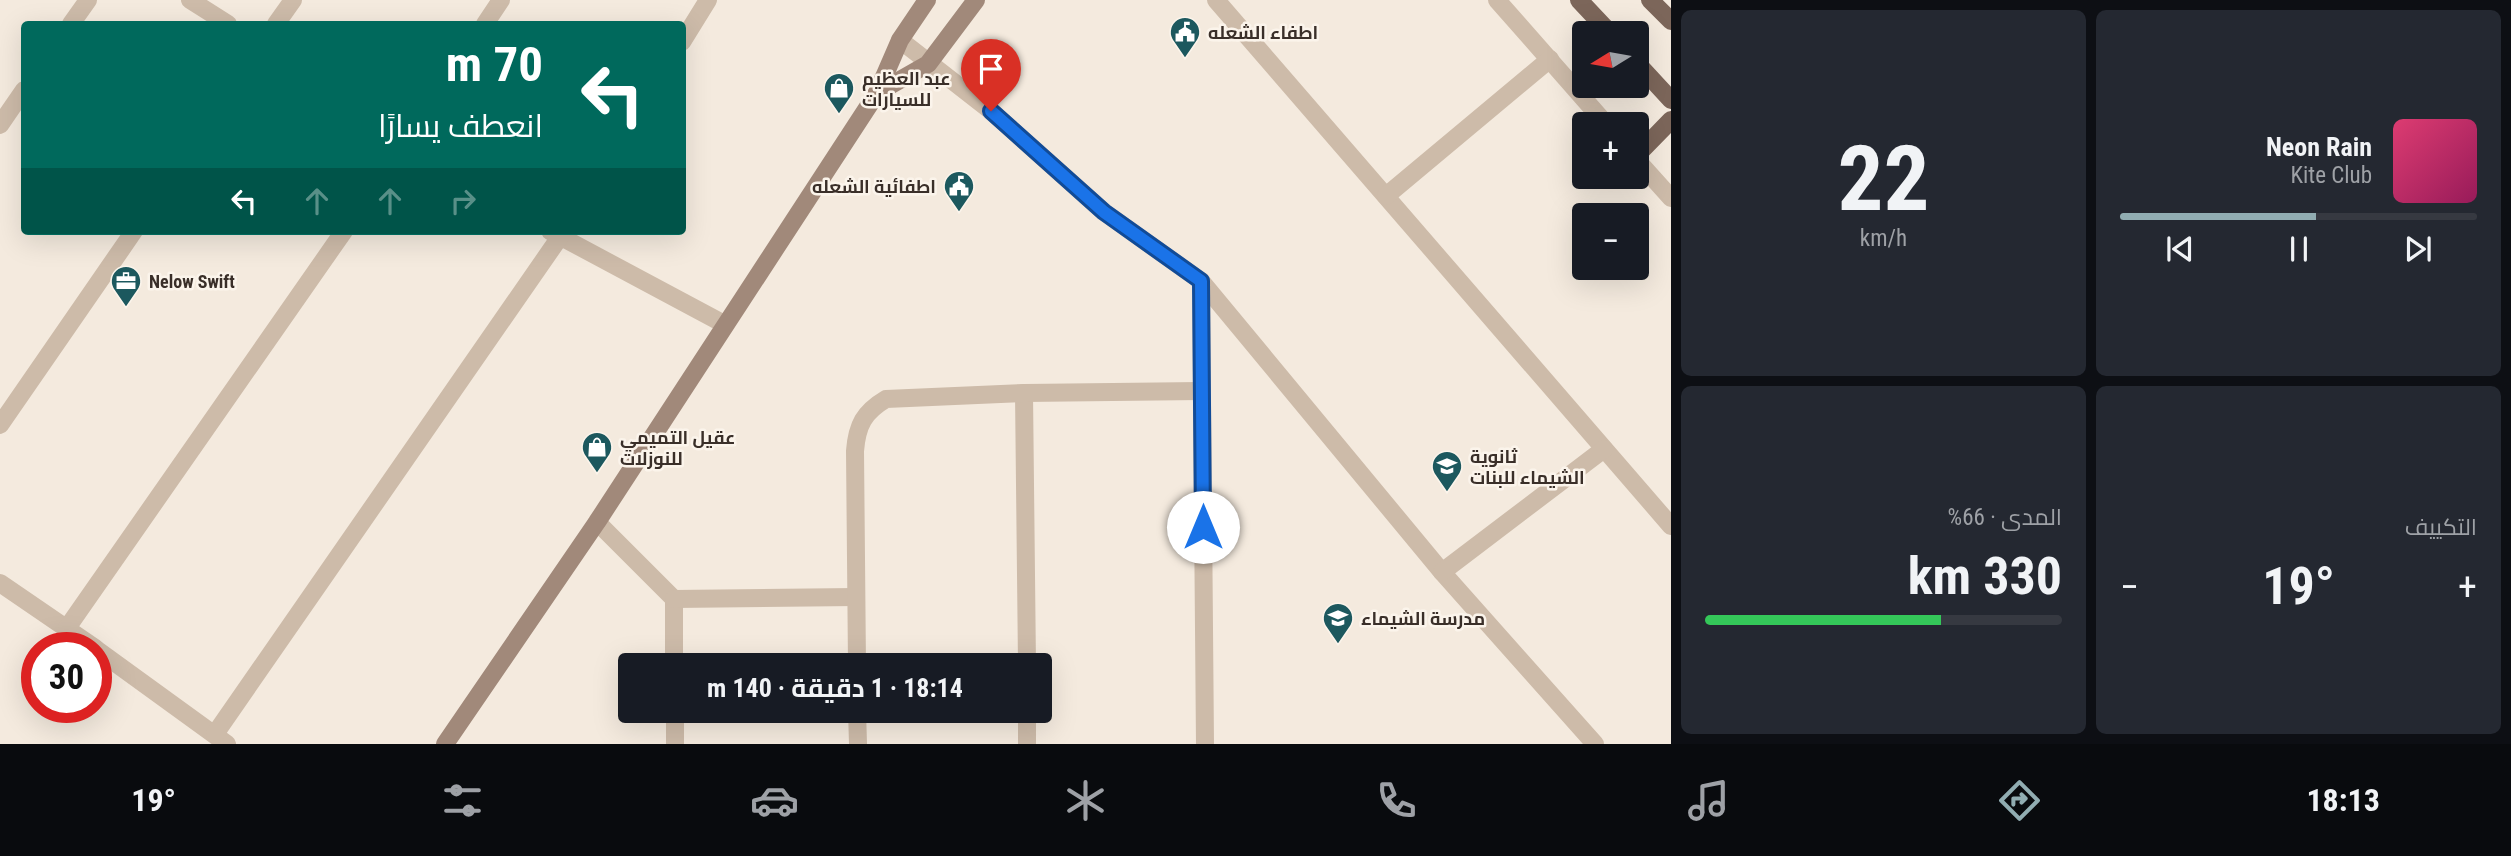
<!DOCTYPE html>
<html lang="ar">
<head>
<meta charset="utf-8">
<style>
	:root { --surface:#171b24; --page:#242831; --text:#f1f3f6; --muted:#9ea1a6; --line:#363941; --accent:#91adb2 }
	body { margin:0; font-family:"Roboto Condensed",Cairo,sans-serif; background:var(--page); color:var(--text); direction:rtl; height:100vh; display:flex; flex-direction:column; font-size:26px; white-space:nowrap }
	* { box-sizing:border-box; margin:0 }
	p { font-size:23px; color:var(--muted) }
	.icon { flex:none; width:38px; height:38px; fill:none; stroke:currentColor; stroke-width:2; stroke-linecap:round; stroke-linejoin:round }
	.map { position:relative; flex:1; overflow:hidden; direction:ltr }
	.details { display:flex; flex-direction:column; gap:10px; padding:10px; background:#0d0f14; width:840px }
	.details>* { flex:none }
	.banner { position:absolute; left:21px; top:21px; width:665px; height:214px; border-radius:7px; box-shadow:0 7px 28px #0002; direction:rtl; background:#00695c; color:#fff; overflow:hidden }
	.needle { width:46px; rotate:259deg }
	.controls { position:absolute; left:1572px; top:21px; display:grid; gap:14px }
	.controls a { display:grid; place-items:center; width:77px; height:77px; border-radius:7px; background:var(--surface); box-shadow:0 7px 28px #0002; font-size:35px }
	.speed { position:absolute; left:21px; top:632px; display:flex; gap:14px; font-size:35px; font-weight:700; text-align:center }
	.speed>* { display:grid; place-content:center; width:91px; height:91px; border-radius:50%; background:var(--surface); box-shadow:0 7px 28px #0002; line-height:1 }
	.speed .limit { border:10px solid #d22; background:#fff; color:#111 }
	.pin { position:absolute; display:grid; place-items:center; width:60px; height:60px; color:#fff; margin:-72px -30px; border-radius:50% 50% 50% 0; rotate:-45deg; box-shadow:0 0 7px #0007 }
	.pin .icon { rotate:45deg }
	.me { position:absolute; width:77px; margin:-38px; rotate:0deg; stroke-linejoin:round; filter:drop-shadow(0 0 5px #0008) }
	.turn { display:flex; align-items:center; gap:24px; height:147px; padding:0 28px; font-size:32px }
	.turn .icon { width:91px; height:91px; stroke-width:2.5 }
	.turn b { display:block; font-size:49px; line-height:60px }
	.lanes { display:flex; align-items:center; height:66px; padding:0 28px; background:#0003; justify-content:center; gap:35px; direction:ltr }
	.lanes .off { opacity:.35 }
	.big { font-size:52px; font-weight:700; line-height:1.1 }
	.details .widget { flex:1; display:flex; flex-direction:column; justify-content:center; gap:10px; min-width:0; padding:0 24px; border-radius:10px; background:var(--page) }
	.details .dial { align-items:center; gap:0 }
	.dial b { font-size:91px; line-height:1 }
	.song { display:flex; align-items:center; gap:21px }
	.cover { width:84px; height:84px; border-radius:10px; background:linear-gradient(135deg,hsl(340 70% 55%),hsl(330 70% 35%)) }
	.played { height:7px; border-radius:4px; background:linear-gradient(90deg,var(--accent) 55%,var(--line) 55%) }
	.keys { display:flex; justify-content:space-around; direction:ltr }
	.heat { display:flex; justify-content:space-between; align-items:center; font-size:38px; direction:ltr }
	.charge { height:10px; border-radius:5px; background:linear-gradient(90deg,#34c759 66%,var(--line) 0) }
	.details .tiles { flex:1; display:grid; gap:10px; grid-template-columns:repeat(2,1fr) }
	.trip { position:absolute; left:618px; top:653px; width:434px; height:70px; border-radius:7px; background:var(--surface); box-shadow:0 7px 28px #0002; font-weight:700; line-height:70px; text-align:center; direction:rtl }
	.tabs { display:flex; height:112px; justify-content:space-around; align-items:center; background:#090b0e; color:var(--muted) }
	.tabs .icon { width:49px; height:49px }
	.tabs .on { color:var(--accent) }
	.tabs b { font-size:32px; color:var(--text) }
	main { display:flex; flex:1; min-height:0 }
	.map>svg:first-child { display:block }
</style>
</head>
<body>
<main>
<section class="details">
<div class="tiles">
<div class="widget">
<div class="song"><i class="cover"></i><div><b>Neon Rain</b><p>Kite Club</p></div></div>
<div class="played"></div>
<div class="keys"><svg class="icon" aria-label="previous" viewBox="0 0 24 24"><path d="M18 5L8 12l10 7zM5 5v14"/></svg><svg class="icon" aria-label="pause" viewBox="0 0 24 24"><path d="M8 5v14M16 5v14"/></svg><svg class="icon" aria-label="next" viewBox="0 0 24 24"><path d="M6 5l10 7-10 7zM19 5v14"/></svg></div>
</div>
<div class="widget dial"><b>22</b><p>km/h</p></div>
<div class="widget"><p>التكييف</p>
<div class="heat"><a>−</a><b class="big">19°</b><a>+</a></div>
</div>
<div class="widget"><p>المدى · 66%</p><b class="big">330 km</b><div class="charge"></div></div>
</div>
</section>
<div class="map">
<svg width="1671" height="744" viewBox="0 0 1671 744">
	<rect width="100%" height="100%" fill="#f4eade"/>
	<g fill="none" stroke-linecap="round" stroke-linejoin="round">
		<g stroke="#cdbba9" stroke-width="18">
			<polyline points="190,0 228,24"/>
			<polyline points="1216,0 1671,526"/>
			<polyline points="1497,0 1606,124"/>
			<polyline points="71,24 88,0"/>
			<polyline points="276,24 293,0"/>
			<polyline points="485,24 501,0"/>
			<polyline points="900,40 991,111 1104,212 1201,281 1442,572 1595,744"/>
			<polyline points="682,42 708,0"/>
			<polyline points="0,125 24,90"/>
			<polyline points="1636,159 1671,198"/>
			<polyline points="1386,196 1550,59"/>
			<polyline points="550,231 724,324"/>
			<polyline points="1201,281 1205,744"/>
			<polyline points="1024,393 1027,665"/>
			<polyline points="0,425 134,231"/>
			<polyline points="597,522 674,599 674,665"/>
			<polyline points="1442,572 1604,449"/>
			<polyline points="0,583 95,648"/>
			<polyline points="674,599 856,597"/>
			<polyline points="67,628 344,231"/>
			<polyline points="96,649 227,744"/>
			<path d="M857 665 855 451C857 425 864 412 886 399L1024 393 1201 391"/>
			<polyline points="675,710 675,744"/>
			<polyline points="857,710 858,744"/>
			<polyline points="1027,710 1027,744"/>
			<polyline points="215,734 564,231"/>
		</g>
		<g stroke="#a1897a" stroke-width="18">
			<polyline points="877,93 928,64 976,0"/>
			<polyline points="445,744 597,522 877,93 900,40 927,0"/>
		</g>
		<g stroke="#7c665a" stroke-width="18">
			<polyline points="1579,0 1610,33"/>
			<polyline points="1650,0 1671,21"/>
			<polyline points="1636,62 1671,100"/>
			<polyline points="1636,156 1671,120"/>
		</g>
	</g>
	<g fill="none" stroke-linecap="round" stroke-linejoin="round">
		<g stroke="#114b97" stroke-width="18">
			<polyline id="route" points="991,111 1104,212 1201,281 1203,527"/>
		</g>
		<use href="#route" stroke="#1a73e8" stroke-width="12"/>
	</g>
	<defs>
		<g id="civic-pin" transform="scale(1.575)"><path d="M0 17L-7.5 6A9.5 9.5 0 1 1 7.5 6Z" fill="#1c585e" stroke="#fbf4eb"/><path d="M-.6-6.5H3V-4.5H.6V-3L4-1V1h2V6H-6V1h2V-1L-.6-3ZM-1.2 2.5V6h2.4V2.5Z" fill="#fff"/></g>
		<g id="shop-pin" transform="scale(1.575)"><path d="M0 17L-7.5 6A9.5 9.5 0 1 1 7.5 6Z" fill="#1c585e" stroke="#fbf4eb"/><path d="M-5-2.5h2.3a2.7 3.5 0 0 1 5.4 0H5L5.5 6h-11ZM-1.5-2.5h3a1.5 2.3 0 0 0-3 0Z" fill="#fff"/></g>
		<g id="office-pin" transform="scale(1.575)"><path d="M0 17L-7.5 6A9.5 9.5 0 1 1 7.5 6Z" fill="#1c585e" stroke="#fbf4eb"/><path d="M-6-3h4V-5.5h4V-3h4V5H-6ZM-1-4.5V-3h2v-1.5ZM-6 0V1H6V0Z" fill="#fff"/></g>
		<g id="school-pin" transform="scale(1.575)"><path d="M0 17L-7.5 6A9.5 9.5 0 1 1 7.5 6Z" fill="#1c585e" stroke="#fbf4eb"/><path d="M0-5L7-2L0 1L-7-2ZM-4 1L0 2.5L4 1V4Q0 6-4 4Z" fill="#fff"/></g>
	</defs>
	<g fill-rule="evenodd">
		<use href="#civic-pin" x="1185" y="32"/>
		<use href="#shop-pin" x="839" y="88"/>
		<use href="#civic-pin" x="959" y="186"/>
		<use href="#office-pin" x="126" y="281"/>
		<use href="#shop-pin" x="597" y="447"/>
		<use href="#school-pin" x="1447" y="466"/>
		<use href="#school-pin" x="1338" y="618"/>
	</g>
	<g text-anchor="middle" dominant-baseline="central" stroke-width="5" stroke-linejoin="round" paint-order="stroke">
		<g font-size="18" font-weight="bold" fill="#3a2f29" stroke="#fbf4eb" text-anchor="start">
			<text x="1208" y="32">اطفاء الشعله</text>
			<text x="862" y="78">عبد العظيم<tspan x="862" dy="21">للسيارات</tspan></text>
			<text x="936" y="186" text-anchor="end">اطفائية الشعله</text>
			<text x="149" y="281">Nelow Swift</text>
			<text x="620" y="437">عقيل التميمي<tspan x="620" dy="21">للنوزلات</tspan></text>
			<text x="1470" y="456">ثانوية<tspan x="1470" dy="21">الشيماء للبنات</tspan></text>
			<text x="1361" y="618">مدرسة الشيماء</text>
		</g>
	</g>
</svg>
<div class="controls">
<a><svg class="needle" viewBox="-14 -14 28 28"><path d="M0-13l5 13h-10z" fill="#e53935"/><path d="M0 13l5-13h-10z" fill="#9ea1a6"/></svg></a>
<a>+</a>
<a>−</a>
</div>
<div class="speed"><div class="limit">30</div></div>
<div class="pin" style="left:991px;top:111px;background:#d93025"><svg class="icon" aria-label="arrive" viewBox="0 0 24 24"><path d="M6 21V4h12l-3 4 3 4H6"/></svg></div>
<svg class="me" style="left:1203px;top:527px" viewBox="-20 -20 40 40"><circle r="19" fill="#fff"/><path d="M0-13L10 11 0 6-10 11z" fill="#1a73e8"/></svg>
<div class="trip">18:14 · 1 دقيقة · 140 m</div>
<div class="banner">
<div class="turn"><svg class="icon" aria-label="left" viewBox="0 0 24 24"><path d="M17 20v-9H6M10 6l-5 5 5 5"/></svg><div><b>70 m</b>انعطف يسارًا</div></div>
<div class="lanes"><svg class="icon" aria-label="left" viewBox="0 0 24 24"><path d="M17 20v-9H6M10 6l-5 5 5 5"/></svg><svg class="icon off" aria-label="ahead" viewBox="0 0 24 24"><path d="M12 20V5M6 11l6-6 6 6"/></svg><svg class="icon off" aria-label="ahead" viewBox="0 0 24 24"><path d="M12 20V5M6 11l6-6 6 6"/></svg><svg class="icon off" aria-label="right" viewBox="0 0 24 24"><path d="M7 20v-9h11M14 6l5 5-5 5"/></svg></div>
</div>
</div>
</main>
<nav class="tabs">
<b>18:13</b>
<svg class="icon on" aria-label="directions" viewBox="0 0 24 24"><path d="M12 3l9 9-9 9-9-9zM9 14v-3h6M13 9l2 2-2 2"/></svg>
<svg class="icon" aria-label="music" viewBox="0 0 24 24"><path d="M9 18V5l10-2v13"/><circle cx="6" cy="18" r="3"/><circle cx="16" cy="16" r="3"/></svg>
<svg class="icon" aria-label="phone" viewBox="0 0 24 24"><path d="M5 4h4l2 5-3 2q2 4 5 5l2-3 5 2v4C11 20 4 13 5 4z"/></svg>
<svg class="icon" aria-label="climate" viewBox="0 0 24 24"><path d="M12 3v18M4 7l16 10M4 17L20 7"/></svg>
<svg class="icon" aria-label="car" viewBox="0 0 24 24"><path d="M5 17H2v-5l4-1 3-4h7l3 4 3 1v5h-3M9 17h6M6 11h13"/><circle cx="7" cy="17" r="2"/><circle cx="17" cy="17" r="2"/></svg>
<svg class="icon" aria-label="filters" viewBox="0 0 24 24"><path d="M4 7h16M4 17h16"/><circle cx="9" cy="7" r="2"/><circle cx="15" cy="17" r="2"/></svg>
<b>19°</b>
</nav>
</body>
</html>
